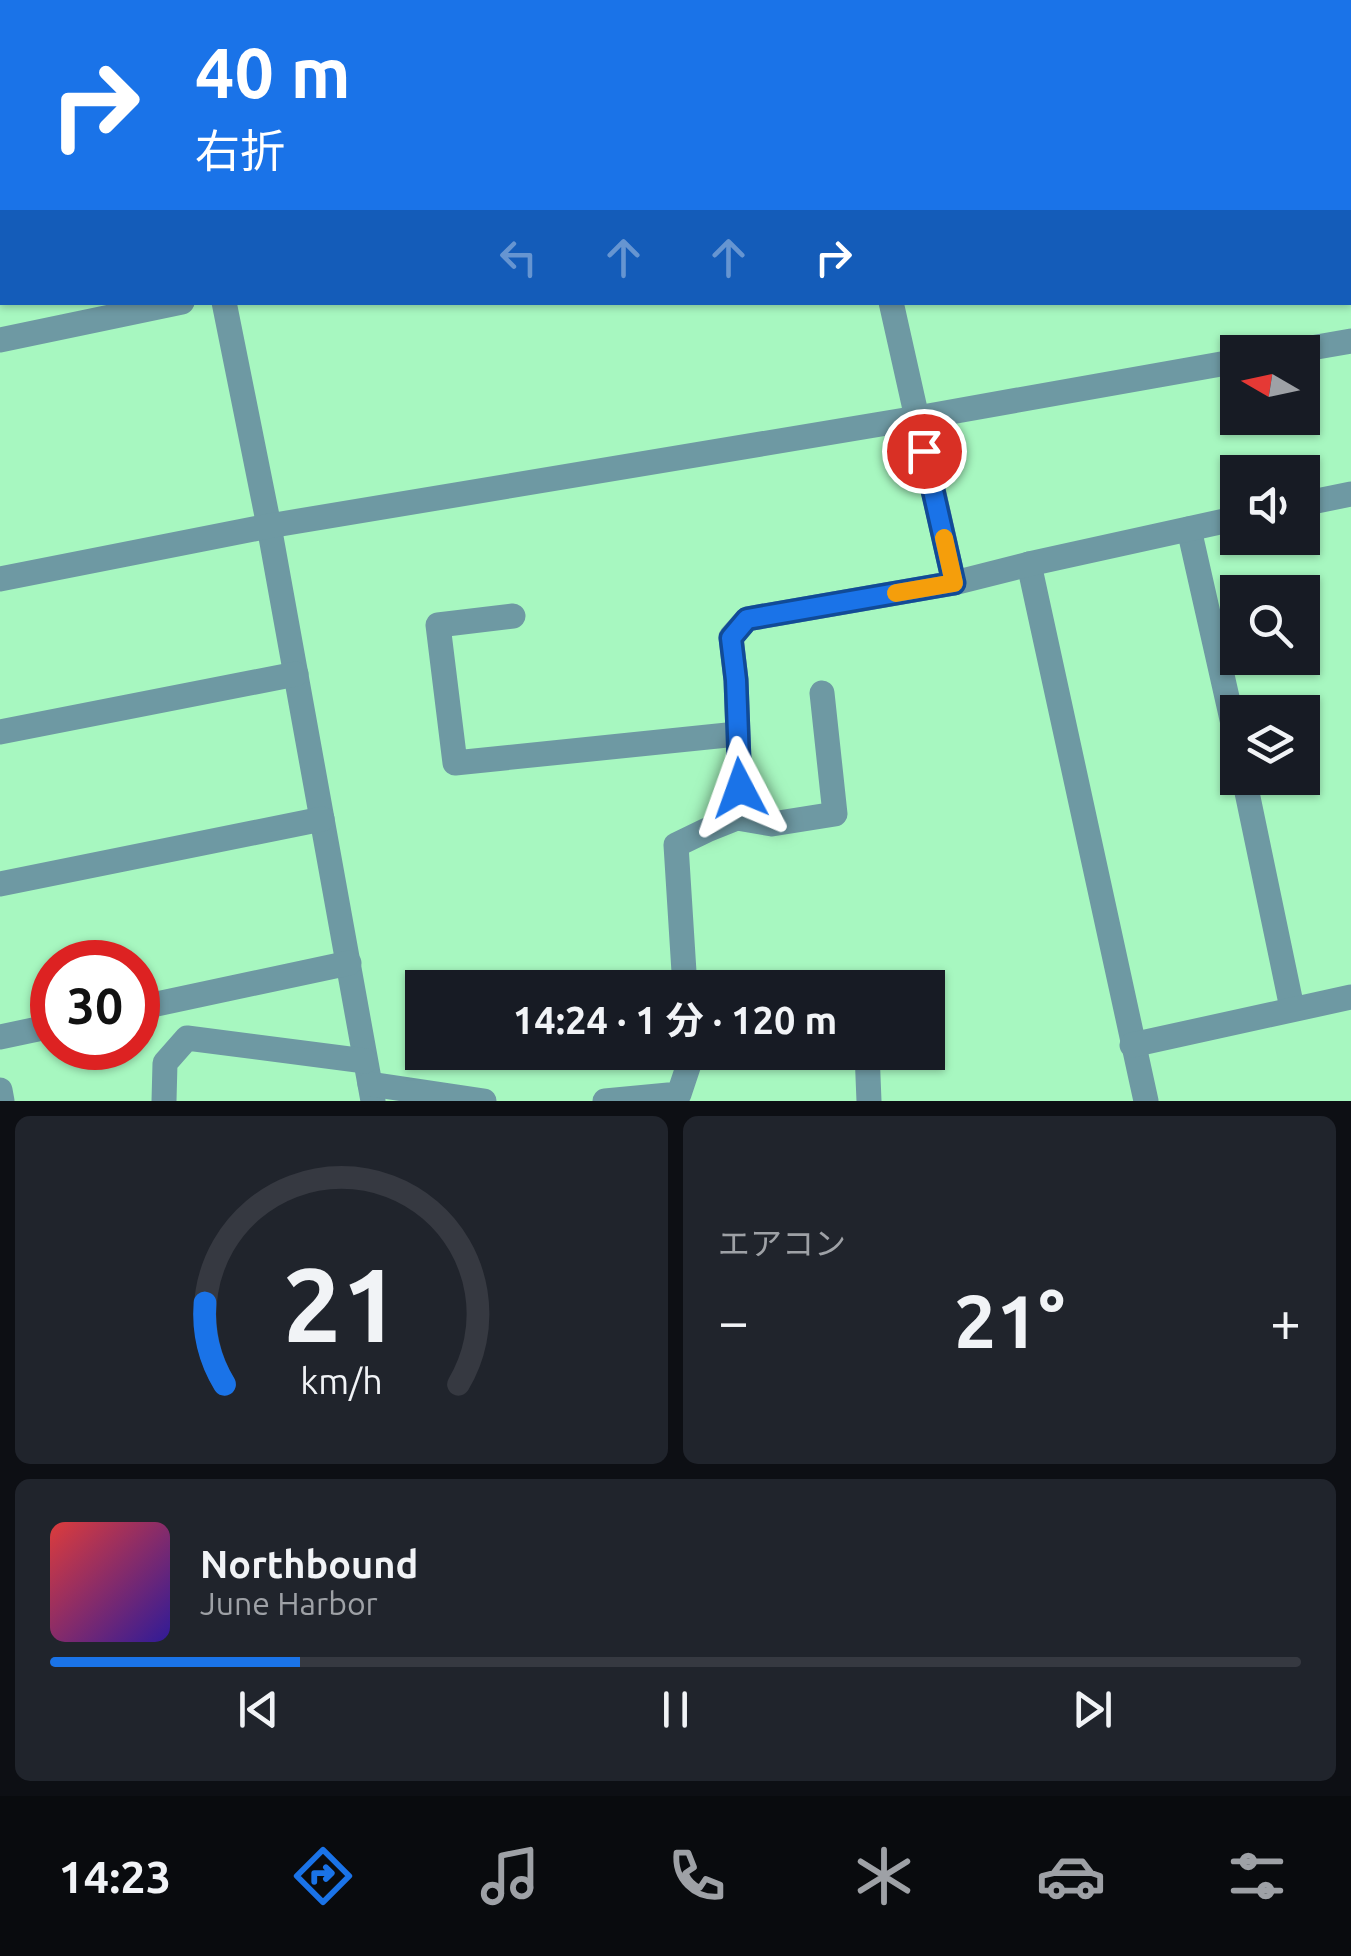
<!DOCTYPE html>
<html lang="ja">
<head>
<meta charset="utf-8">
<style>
	:root { --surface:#171b24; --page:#20242c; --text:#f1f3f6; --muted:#9ea1a6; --line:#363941; --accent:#1a73e8 }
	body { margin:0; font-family:Ubuntu,"Noto Sans JP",sans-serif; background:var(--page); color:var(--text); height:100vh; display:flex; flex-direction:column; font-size:38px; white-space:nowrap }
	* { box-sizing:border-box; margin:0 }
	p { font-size:32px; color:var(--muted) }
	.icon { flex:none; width:55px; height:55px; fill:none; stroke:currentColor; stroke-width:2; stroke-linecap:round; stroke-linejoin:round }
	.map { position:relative; height:1101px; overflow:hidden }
	.panel { display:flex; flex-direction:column; gap:15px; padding:15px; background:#0d0f14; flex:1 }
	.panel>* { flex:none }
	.hud { position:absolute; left:0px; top:0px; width:1352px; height:305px; box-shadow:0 2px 8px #0004; background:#1a73e8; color:#fff; overflow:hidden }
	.needle { width:65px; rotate:279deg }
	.buttons { position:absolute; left:1220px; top:335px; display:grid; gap:20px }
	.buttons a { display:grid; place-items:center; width:100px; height:100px; border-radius:0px; background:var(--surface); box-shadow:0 2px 8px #0004; font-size:50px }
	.speed { position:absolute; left:30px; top:940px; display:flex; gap:20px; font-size:50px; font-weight:700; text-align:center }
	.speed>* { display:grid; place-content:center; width:130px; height:130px; border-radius:50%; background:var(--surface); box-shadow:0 2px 8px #0004; line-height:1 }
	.speed .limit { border:15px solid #d22; background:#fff; color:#111 }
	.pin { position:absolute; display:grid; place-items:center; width:85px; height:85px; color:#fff; margin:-42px; border:5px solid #fff; border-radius:50%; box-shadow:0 2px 10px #0007 }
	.me { position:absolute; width:110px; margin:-55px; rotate:356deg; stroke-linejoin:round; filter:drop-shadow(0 0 8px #0008) }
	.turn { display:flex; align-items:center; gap:35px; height:210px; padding:0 30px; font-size:45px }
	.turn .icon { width:130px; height:130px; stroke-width:2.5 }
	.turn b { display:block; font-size:70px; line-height:85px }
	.lanes { display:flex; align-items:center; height:95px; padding:0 30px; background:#0003; justify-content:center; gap:50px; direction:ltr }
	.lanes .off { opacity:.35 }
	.big { font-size:75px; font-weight:700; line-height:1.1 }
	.panel .tile { flex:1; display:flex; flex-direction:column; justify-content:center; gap:15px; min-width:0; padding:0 35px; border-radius:15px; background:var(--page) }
	.panel .dial { align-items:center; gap:0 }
	.dial svg { height:260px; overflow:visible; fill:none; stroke:var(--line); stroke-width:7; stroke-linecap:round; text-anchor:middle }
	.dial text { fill:var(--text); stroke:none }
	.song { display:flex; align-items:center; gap:30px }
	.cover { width:120px; height:120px; border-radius:15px; background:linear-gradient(135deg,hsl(0 70% 55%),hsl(250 70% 35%)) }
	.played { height:10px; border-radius:5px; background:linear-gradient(90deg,var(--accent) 20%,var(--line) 20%) }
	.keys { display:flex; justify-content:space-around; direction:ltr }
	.heat { display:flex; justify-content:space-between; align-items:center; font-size:55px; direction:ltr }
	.panel .tiles { flex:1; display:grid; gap:15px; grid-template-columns:1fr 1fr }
	.tile:last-child { grid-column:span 2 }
	.trip { position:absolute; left:405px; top:970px; width:540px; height:100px; border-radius:0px; background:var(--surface); box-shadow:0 2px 8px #0004; font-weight:700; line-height:100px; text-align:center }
	.tab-bar { display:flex; height:160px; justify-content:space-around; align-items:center; background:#090b0e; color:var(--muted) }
	.tab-bar .icon { width:70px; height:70px }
	.tab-bar .selected { color:var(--accent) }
	.tab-bar b { font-size:45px; color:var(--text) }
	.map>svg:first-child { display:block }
</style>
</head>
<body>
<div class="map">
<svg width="1351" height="1101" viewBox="0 0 1351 1101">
	<rect width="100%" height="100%" fill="#a7f7c0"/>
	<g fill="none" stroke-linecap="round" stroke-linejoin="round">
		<g stroke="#6e99a3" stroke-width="25">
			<polyline points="603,0 604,2"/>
			<polyline points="823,0 824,2"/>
			<polyline points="176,2 187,0"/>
			<polyline points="859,2 871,0"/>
			<polyline points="0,42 2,41"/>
			<polyline points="1350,53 1351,53"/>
			<polyline points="0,188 2,188"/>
			<polyline points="224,302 269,526 373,1101"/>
			<polyline points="891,302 954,583"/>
			<polyline points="0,340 182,302"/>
			<polyline points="1288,352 1351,341"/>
			<polyline points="1302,504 1351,494"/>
			<polyline points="1189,529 1238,746"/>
			<polyline points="1029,564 1146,1101"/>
			<polyline points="0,579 269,526 917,418 1238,361"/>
			<polyline points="513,616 438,625 455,763 737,734"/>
			<polyline points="0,732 296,674"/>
			<polyline points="1244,778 1292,1008"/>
			<polyline points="737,818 772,824 835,814 822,693"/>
			<polyline points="0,884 322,819"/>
			<polyline points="685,988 676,845 707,830 737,818 740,789 736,680 731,637 747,619 954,583 1029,564 1238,518"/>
			<polyline points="138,1008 349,963"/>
			<polyline points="0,1037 52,1026"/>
			<polyline points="1132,1045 1351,997"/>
			<polyline points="867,1052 869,1101"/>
			<polyline points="370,1084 484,1101"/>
			<polyline points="0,1090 2,1101"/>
			<polyline points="164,1101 165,1063 187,1038 365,1061"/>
			<polyline points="605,1101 679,1094 691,1058 691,1052"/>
		</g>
	</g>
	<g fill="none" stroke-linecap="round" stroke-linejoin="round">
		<g stroke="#114b97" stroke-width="25">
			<polyline id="route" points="740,788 736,680 731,638 747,619 954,583 924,451"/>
		</g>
		<use href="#route" stroke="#1a73e8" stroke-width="18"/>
		<polyline stroke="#f59e0b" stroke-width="18" points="896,593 954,583 944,538"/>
	</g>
</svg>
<div class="buttons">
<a><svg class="needle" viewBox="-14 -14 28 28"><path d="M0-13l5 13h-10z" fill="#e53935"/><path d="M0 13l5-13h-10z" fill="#9ea1a6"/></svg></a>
<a><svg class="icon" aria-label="sound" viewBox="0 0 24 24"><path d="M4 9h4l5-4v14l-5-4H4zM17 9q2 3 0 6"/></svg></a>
<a><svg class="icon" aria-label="search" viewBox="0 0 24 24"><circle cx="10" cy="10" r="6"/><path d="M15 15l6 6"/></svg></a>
<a><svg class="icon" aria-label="layers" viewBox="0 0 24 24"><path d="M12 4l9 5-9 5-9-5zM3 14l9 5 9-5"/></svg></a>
</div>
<div class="speed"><div class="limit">30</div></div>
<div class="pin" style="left:924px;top:451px;background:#d93025"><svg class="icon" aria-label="arrive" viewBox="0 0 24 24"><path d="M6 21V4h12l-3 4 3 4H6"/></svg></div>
<svg class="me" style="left:740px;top:788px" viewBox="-20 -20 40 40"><path d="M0-17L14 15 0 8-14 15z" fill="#1a73e8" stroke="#fff" stroke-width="4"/></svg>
<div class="trip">14:24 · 1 分 · 120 m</div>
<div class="hud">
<div class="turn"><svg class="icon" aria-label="right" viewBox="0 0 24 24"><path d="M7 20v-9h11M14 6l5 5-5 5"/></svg><div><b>40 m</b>右折</div></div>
<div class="lanes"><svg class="icon off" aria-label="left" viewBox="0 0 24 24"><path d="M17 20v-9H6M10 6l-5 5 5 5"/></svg><svg class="icon off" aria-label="ahead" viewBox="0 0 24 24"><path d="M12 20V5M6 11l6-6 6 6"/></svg><svg class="icon off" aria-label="ahead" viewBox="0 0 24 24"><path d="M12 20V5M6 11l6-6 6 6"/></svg><svg class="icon" aria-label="right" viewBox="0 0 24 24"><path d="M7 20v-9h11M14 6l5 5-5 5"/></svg></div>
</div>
</div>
<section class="panel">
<div class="tiles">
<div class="tile dial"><svg viewBox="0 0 100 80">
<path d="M14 69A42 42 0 1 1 86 69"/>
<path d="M14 69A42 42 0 0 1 8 44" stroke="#1a73e8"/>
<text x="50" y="56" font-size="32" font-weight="700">21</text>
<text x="50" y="72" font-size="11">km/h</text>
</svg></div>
<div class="tile"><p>エアコン</p>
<div class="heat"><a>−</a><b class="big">21°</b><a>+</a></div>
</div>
<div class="tile">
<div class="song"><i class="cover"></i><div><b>Northbound</b><p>June Harbor</p></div></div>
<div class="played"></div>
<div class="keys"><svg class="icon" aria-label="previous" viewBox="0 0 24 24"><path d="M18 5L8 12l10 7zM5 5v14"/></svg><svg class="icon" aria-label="pause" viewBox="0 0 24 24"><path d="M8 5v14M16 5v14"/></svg><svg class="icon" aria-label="next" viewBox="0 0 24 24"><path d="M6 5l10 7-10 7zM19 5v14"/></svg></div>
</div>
</div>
</section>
<nav class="tab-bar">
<b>14:23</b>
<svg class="icon selected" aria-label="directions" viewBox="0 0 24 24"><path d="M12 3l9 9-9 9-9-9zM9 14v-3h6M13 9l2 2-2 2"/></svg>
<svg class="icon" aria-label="music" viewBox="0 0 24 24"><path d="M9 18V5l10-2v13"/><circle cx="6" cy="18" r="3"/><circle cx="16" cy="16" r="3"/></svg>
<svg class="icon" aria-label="phone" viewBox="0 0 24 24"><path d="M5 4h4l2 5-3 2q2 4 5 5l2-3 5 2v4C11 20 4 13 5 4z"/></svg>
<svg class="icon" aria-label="climate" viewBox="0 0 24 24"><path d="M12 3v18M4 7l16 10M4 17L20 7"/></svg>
<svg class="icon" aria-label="car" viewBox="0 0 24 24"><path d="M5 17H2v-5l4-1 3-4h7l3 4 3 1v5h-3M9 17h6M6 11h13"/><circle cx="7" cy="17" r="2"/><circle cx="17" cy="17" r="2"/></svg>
<svg class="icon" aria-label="filters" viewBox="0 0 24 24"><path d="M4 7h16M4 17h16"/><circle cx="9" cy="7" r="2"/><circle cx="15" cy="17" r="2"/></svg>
</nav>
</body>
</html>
